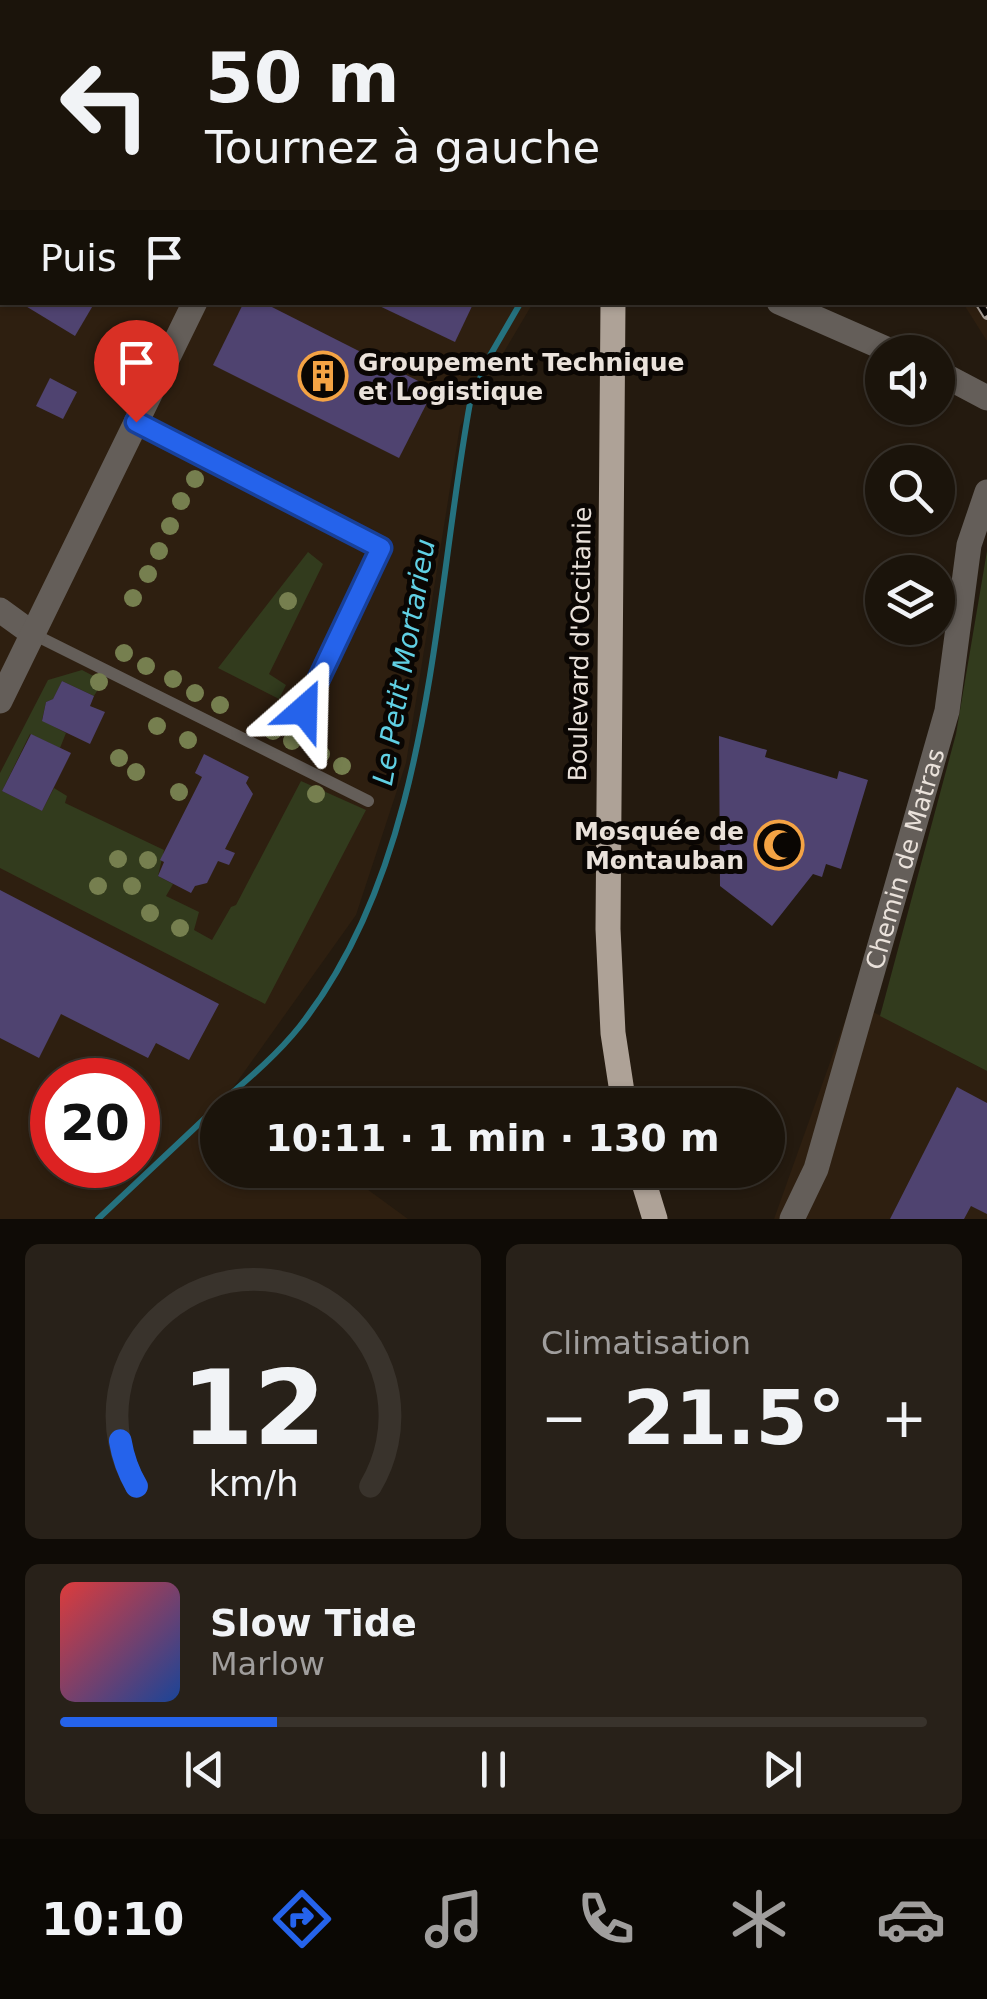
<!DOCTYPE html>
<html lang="fr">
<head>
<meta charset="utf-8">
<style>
	:root { --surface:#1b140b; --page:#282119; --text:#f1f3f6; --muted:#a09e9d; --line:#39332c; --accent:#2563eb }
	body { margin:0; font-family:"DejaVu Sans",sans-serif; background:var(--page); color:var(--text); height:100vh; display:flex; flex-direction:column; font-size:38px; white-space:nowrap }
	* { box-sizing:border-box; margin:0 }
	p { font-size:32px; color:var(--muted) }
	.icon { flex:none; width:55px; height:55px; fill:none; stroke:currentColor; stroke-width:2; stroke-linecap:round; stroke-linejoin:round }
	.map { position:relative; height:1219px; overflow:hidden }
	.panel { display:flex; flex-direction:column; gap:25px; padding:25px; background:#0f0b06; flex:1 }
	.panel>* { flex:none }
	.guide { position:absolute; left:0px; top:0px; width:988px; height:305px; box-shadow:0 2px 8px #0004,0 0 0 2px var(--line); background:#1b140b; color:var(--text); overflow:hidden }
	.buttons { position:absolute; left:865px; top:335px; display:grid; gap:20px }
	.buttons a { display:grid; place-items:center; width:90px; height:90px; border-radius:50%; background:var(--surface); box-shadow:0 2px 8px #0004,0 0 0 2px var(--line); font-size:50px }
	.speed { position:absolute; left:30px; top:1058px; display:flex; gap:20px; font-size:50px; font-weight:700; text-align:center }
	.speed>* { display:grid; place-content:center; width:130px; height:130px; border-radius:50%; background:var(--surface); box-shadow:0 2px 8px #0004,0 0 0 2px var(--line); line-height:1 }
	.speed .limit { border:15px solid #d22; background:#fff; color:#111 }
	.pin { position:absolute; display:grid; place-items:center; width:85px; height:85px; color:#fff; margin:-102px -42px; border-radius:50% 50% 50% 0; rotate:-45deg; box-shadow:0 0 10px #0007 }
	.pin .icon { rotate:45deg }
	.me { position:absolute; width:110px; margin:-55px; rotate:25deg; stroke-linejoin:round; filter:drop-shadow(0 0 8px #0008) }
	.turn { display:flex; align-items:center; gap:35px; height:210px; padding:0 40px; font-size:45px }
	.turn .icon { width:130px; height:130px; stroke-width:2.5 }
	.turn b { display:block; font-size:70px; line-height:85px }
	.then { display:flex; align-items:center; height:95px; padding:0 40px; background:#0003; gap:20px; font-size:38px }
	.big { font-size:75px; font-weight:800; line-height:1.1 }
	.panel .tile { flex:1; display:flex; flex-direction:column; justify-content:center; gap:15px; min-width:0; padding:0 35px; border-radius:15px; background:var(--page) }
	.panel .dial { align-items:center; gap:0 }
	.dial svg { height:260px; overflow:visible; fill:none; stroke:var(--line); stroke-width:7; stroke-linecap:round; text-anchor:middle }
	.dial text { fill:var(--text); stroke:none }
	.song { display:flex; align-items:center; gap:30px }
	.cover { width:120px; height:120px; border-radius:15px; background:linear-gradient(135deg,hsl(0 70% 55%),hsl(220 70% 35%)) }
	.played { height:10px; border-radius:5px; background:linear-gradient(90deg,var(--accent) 25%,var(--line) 25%) }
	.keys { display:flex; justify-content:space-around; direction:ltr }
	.heat { display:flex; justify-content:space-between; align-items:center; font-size:55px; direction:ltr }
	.panel .tiles { flex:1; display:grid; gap:25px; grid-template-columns:1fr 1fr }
	.tile:last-child { grid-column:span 2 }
	.trip { position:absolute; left:200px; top:1088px; width:585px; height:100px; border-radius:50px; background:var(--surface); box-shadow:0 2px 8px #0004,0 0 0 2px var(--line); font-weight:800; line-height:100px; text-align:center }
	.tabs { display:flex; height:160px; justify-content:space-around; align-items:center; background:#0b0804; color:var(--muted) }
	.tabs .icon { width:70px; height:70px }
	.tabs .on { color:var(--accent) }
	.tabs b { font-size:45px; color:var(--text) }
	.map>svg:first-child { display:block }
</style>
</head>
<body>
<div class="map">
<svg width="987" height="1219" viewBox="0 0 987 1219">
	<rect width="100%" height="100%" fill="#241a0f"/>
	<g fill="#2e1f10" fill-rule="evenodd">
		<path d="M0 0H594L2 2V302L533 303 460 426 406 763 356 915 232 1089 252 1105H218V1170H341L408 1219H0ZM52 1080H138V1165H52Z"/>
		<polygon points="985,255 987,259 987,341 963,303 985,302"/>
		<polygon points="852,1001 987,1071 987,1219 774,1219"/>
	</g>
	<g fill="#323b1d">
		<polygon points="828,0 987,0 987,259 985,2"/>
		<polygon points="987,551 987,1071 880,1016 956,734"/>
		<polygon points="308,552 323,564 269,674 286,685 279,699 218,668"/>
		<polygon points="82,670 103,681 94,696 62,681 53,699 46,702 42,720 66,733 60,748 30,734 2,791 42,811 54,788 67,796 65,803 164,850 158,876 173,884 166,896 199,912 194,930 212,940 231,907 236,905 301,781 366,810 265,1004 0,868 0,773 48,680"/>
	</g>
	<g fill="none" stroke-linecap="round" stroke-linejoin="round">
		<g stroke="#25727f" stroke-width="6">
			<polyline points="667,0 667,2"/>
			<path d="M218 1105C247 1080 276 1056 300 1026 432 859 433 606 470 403L488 359 521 302"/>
			<polyline points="98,1219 218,1106"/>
		</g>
	</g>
	<g fill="#4f4370">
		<polygon points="19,302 95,302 75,336"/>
		<polygon points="244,302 262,302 434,389 399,458 213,365"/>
		<polygon points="371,302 474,302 455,342"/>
		<polygon points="50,378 77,392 63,419 36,406"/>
		<polygon points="62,681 94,696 90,706 105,712 90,744 42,721 46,702 53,699"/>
		<polygon points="31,734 71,753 42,811 2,791"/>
		<polygon points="719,736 767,750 765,757 837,779 839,771 868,780 841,869 826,864 822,877 813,874 772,926 720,886"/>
		<polygon points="204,754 249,777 246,783 253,794 225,849 235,853 229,865 218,861 207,883 195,886 191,893 158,876 164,862 160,860 202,777 195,773"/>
		<polygon points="0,890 219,1004 189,1060 156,1043 148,1058 61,1014 39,1058 0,1038"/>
		<polygon points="957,1087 987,1103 987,1214 971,1206 964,1219 890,1219"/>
	</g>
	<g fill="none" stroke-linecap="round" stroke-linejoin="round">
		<g stroke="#645e59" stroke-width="12">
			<polyline points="329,0 329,2"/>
			<polyline points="277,2 278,0"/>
			<polyline points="137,422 381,548 304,710"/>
			<polyline points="33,634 368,801"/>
		</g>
		<g stroke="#645e59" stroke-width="25">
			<polyline points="0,38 2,40"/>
			<polyline points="779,302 893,352"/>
			<polyline points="938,372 987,398"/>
			<polyline points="0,610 33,634"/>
			<polyline points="0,701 195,302"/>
			<path id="s1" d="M792 1219 816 1169 947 711 969 545 987 492"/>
		</g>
		<g stroke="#aea297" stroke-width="25">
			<polyline points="616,2 616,0"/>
			<polyline points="613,302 608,929 613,1033 624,1105"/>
			<polyline points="640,1170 655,1219"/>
		</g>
		<g stroke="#a59c94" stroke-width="10">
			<g id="rail">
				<polyline points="807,0 809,2"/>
				<polyline points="985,286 987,290"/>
				<polyline points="979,302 987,315"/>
			</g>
		</g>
		<use href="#rail" stroke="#0a0603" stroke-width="6" stroke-dasharray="19" stroke-linecap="butt"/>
	</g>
	<g fill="#767f4f">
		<circle cx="195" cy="479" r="9"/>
		<circle cx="181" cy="501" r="9"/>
		<circle cx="170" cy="526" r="9"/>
		<circle cx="159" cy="551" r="9"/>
		<circle cx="148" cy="574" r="9"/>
		<circle cx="133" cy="598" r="9"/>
		<circle cx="288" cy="601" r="9"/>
		<circle cx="124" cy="653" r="9"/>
		<circle cx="146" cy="666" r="9"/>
		<circle cx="173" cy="679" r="9"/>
		<circle cx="99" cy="682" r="9"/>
		<circle cx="195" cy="693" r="9"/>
		<circle cx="220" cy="705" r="9"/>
		<circle cx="157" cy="726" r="9"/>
		<circle cx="273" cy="731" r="9"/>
		<circle cx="188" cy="740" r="9"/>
		<circle cx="292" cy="741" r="9"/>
		<circle cx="321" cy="754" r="9"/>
		<circle cx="119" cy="758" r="9"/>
		<circle cx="342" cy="766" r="9"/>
		<circle cx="136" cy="772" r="9"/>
		<circle cx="179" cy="792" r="9"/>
		<circle cx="316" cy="794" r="9"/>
		<circle cx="118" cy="859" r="9"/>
		<circle cx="148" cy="860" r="9"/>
		<circle cx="98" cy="886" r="9"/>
		<circle cx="132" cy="886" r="9"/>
		<circle cx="150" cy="913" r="9"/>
		<circle cx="180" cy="928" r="9"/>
	</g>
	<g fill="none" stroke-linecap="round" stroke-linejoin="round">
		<g stroke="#184099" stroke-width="25">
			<polyline id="route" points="136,422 381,548 304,710"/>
		</g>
		<use href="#route" stroke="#2563eb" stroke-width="18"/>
	</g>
	<defs>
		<g id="building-ring" transform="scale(2.5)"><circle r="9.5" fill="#0a0603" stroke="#f4a344" stroke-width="1.5"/><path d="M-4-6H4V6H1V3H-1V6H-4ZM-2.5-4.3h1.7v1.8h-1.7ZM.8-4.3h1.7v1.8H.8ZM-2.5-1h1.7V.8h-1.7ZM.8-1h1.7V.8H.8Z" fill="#f4a344"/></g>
		<g id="mosque-ring" transform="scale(2.5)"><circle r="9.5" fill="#0a0603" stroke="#f4a344" stroke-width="1.5"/><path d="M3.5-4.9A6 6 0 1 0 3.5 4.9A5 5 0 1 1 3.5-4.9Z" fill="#f4a344"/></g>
	</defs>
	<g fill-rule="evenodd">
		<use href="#building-ring" x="323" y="376"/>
		<use href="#mosque-ring" x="779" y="845"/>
	</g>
	<g text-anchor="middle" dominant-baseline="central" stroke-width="10" stroke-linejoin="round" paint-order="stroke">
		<g font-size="25" font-weight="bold" fill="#eae2db" stroke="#0a0603" text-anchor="start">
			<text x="358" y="362">Groupement Technique<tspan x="358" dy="29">et Logistique</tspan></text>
			<text x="744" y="831" text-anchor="end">Mosquée de<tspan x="744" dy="29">Montauban</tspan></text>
		</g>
		<g font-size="25" fill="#eae2db" stroke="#0a0603">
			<text transform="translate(580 644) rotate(-89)">Boulevard d'Occitanie</text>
			<text stroke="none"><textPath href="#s1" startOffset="378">Chemin de Matras</textPath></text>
		</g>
		<g font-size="28" font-style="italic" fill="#60d0e4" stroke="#0a0603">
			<text transform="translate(404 662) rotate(-80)">Le Petit Mortarieu</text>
		</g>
	</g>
</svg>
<div class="buttons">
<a><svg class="icon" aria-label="sound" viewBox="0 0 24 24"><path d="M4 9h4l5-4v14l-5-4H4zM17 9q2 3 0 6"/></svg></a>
<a><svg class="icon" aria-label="search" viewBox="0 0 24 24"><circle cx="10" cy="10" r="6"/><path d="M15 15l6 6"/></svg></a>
<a><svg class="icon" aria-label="layers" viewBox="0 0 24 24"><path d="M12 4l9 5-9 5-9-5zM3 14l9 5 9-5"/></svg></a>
</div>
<div class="speed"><div class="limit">20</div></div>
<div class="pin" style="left:136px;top:422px;background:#d93025"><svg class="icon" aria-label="arrive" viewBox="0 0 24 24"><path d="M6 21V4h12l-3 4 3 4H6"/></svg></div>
<svg class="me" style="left:304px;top:710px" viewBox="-20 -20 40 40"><path d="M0-17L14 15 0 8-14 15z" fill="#2563eb" stroke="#fff" stroke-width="4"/></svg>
<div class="trip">10:11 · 1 min · 130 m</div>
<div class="guide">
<div class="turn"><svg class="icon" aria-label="left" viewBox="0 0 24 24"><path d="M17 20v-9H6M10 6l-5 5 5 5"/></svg><div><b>50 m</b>Tournez à gauche</div></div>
<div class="then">Puis<svg class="icon" aria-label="arrive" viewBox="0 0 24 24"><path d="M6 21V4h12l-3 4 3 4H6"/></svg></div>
</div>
</div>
<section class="panel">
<div class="tiles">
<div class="tile dial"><svg viewBox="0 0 100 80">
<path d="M14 69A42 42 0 1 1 86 69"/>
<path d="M14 69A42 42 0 0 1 9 55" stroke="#2563eb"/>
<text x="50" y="56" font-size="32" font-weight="700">12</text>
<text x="50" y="72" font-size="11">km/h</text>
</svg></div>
<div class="tile"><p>Climatisation</p>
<div class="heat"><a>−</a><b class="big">21.5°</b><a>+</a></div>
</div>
<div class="tile">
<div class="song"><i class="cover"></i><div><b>Slow Tide</b><p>Marlow</p></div></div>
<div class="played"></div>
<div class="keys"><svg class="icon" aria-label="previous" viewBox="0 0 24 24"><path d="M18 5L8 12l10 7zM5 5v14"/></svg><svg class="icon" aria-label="pause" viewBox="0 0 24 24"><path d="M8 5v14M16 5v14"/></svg><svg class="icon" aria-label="next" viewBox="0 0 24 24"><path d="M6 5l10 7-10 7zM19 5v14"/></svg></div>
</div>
</div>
</section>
<nav class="tabs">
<b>10:10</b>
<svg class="icon on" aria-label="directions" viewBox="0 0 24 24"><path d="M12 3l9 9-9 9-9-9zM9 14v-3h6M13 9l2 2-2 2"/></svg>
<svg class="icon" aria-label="music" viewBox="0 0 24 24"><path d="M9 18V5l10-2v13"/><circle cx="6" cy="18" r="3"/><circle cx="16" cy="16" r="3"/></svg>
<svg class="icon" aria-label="phone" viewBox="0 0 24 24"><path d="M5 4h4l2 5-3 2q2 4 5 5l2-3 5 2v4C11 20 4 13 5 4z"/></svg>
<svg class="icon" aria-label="climate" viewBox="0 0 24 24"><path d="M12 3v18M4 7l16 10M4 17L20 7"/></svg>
<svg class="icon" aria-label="car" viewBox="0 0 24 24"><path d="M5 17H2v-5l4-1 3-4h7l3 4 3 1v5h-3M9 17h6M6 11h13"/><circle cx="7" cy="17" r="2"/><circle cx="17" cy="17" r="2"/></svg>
</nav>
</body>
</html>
